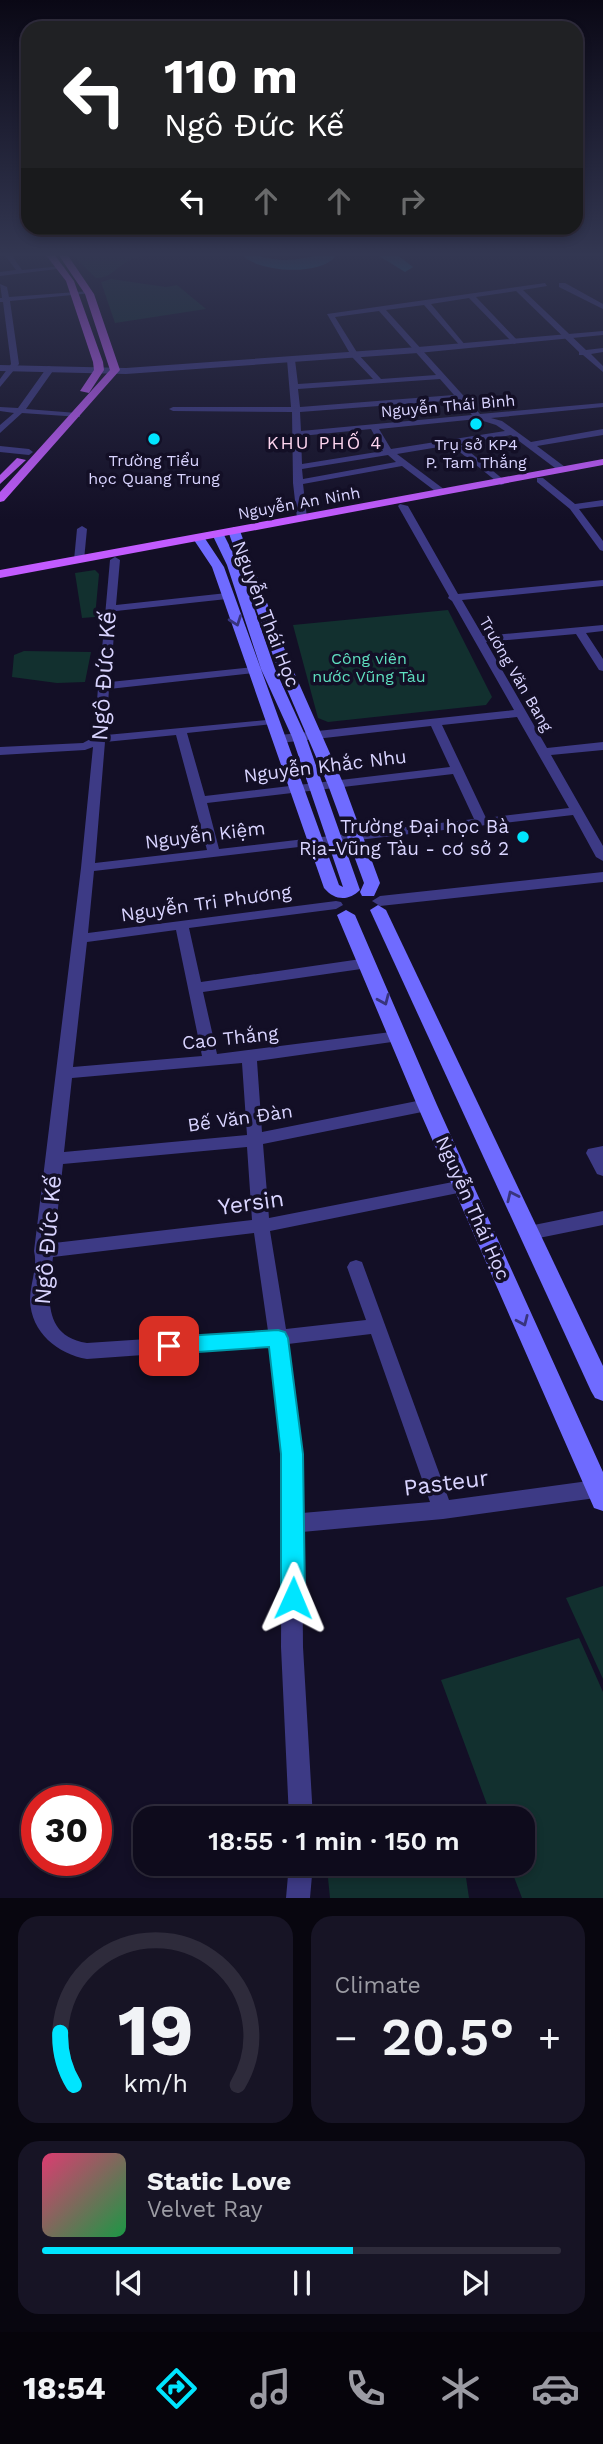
<!DOCTYPE html>
<html lang="en">
<head>
<meta charset="utf-8">
<style>
	:root { --surface:#0e0b1c; --page:#171425; --text:#f1f3f6; --muted:#9b9ba3; --line:#2e2b3b; --accent:#00e5ff }
	body { margin:0; font-family:"Work Sans",sans-serif; background:var(--page); color:var(--text); height:100vh; display:flex; flex-direction:column; font-size:26px; white-space:nowrap }
	* { box-sizing:border-box; margin:0 }
	p { font-size:23px; color:var(--muted) }
	.icon { flex:none; width:38px; height:38px; fill:none; stroke:currentColor; stroke-width:2; stroke-linecap:round; stroke-linejoin:round }
	.map { position:relative; height:1898px; overflow:hidden }
	.details { display:flex; flex-direction:column; gap:18px; padding:18px; background:#08060f; flex:1 }
	.details>* { flex:none }
	.guide { position:absolute; left:21px; top:21px; width:562px; height:214px; border-radius:21px; box-shadow:0 4px 10px #0003,0 0 0 2px var(--line); background:#202124; color:#fff; overflow:hidden }
	.speed { position:absolute; left:21px; top:1785px; display:flex; gap:14px; font-size:35px; font-weight:700; text-align:center }
	.speed>* { display:grid; place-content:center; width:91px; height:91px; border-radius:50%; background:var(--surface); box-shadow:0 4px 10px #0003,0 0 0 2px var(--line); line-height:1 }
	.speed .limit { border:10px solid #d22; background:#fff; color:#111 }
	.pin { position:absolute; display:grid; place-items:center; width:60px; height:60px; color:#fff; margin:-30px; border-radius:14px; box-shadow:0 4px 10px #0006 }
	.me { position:absolute; width:77px; margin:-38px; rotate:1deg; stroke-linejoin:round; filter:drop-shadow(0 0 5px #0008) }
	.turn { display:flex; align-items:center; gap:24px; height:147px; padding:0 28px; font-size:32px }
	.turn .icon { width:91px; height:91px; stroke-width:2.5 }
	.turn b { display:block; font-size:49px; line-height:60px }
	.lanes { display:flex; align-items:center; height:66px; padding:0 28px; background:#0003; justify-content:center; gap:35px; direction:ltr }
	.lanes .off { opacity:.35 }
	.big { font-size:52px; font-weight:600; line-height:1.1 }
	.details .widget { flex:1; display:flex; flex-direction:column; justify-content:center; gap:10px; min-width:0; padding:0 24px; border-radius:21px; background:var(--page) }
	.details .dial { align-items:center; gap:0 }
	.dial svg { height:182px; overflow:visible; fill:none; stroke:var(--line); stroke-width:7; stroke-linecap:round; text-anchor:middle }
	.dial text { fill:var(--text); stroke:none }
	.song { display:flex; align-items:center; gap:21px }
	.cover { width:84px; height:84px; border-radius:10px; background:linear-gradient(135deg,hsl(340 70% 55%),hsl(140 70% 35%)) }
	.played { height:7px; border-radius:4px; background:linear-gradient(90deg,var(--accent) 60%,var(--line) 60%) }
	.keys { display:flex; justify-content:space-around; direction:ltr }
	.heat { display:flex; justify-content:space-between; align-items:center; font-size:38px; direction:ltr }
	.details .tiles { flex:1; display:grid; gap:18px; grid-template-columns:1fr 1fr }
	.widget:last-child { grid-column:span 2 }
	.trip { position:absolute; left:133px; top:1806px; width:402px; height:70px; border-radius:21px; background:var(--surface); box-shadow:0 4px 10px #0003,0 0 0 2px var(--line); font-weight:600; line-height:70px; text-align:center }
	.tab-bar { display:flex; height:112px; justify-content:space-around; align-items:center; background:#06040b; color:var(--muted) }
	.tab-bar .icon { width:49px; height:49px }
	.tab-bar .current { color:var(--accent) }
	.tab-bar b { font-size:32px; color:var(--text) }
	.map>svg:first-child { display:block }
</style>
</head>
<body>
<div class="map">
<svg width="603" height="1898" viewBox="0 0 603 1898">
	<rect width="100%" height="100%" fill="#130f26"/>
	<g fill="#12302f">
		<path d="M71 254H165C154 256 140 255 130 260 117 266 112 278 96 278Z"/>
		<polygon points="111,279 166,287 177,285 206,309 115,323 101,282"/>
		<polygon points="95,570 99,574 95,617 82,618 75,573"/>
		<polygon points="448,610 492,697 486,705 328,722 318,718 293,625"/>
		<polygon points="24,651 91,652 85,682 57,683 12,677 14,655"/>
		<polygon points="603,1586 603,1679 566,1598"/>
		<polygon points="579,1638 603,1692 603,1898 522,1898 509,1864 523,1864 523,1818 492,1818 441,1680"/>
		<polygon points="368,1864 464,1864 469,1898 330,1898 327,1868"/>
	</g>
	<g fill="none" stroke-linecap="round" stroke-linejoin="round">
		<g fill="#0a7a92" fill-rule="evenodd">
			<path d="M241 254C257 254 270 260 285 260 303 260 317 254 333 254L335 257C319 276 258 273 241 254Z"/>
			<polygon points="376,254 396,254 413,267 405,272"/>
		</g>
		<g fill="#3d3a85" fill-rule="evenodd">
			<polygon points="4,254 11,254 22,270 62,266 65,268 0,276 0,272 16,270"/>
			<path d="M545 283 547 286 523 290 586 350 603 348V352L591 354 603 366V372L583 355H579V352L516 291 476 297 517 340 518 342 514 344 469 298 431 304 466 346 462 348 424 305 386 310 480 414 603 403V407L491 418 502 421 531 442 603 429V435L537 446 565 467V471H559L511 435 460 444 504 480V484L501 485 451 445 397 454 445 490V494H439L402 466 303 484 307 518 302 521 297 518 293 483 292 412 173 411 169 409 173 407H291L287 360 291 358 295 360 298 384 373 379 352 357 327 314ZM379 311 436 375 381 379 358 354 335 317ZM440 379 454 395 300 407 298 389ZM458 400 472 415 301 431 300 412ZM477 419 496 425 505 431 391 449 379 429ZM371 429 383 451 302 464 301 436ZM388 455 396 462 303 479 302 469Z"/>
			<polygon points="0,284 7,287 9,297 90,291 93,293 10,301 19,364 0,387 0,379 11,364 3,302 0,302 0,298 2,298"/>
			<polygon points="48,366 55,368 26,409 77,413 80,413 80,417 22,413 0,433 0,425 14,413 0,411 0,407 18,408"/>
			<polygon points="0,446 29,449 33,452 29,455 0,452"/>
			<polygon points="537,478 543,478 575,504 603,500 603,506 579,509 603,541 603,551 600,550 570,509 537,482"/>
			<path d="M400 504 408 506 458 594 603 580V586L462 600 483 636 603 625V631L586 633 603 659V671L599 670 576 634 486 642 547 748 603 742V750L551 755 603 846V861L596 857 573 815 94 871 88 933 336 901 341 902 343 905 336 909 189 928 201 982 368 958 375 963 368 968 203 992 217 1054 399 1031 406 1036 399 1041 257 1061 262 1132 427 1099 433 1101 435 1105 433 1109 427 1111 263 1144 269 1218 463 1180 469 1182 471 1186 469 1190 463 1192 270 1231 286 1329 366 1320 347 1267 350 1262 356 1260 362 1262 449 1500 603 1479V1497L443 1519 302 1532 303 1647 313 1818H289L281 1647 282 1454 270 1346 87 1359C58 1354 31 1333 30 1300 30 1284 38 1267 34 1251L81 868 93 747 85 750 0 755V747L83 743 94 737 98 688 96 686 99 683 110 560 115 557 120 560 116 605 227 593 232 596 227 599 116 611 110 682 254 667 260 670 254 673 109 689 106 735 277 719 279 721 273 724 187 733 205 796 450 767 431 726 280 743 274 739 280 735 514 710 452 601 448 598 449 596 398 506ZM517 717 569 808 486 818 442 725ZM176 735 207 850 95 863 105 742ZM453 774 474 819 219 849 207 803ZM176 930 202 1056 73 1067 87 942ZM242 1063 247 1135 64 1152 72 1078ZM247 1147 252 1220 54 1243 63 1164ZM254 1233 268 1331 87 1343C40 1336 49 1291 53 1257ZM371 1334 430 1502 302 1513V1454L288 1344Z"/>
			<polygon points="82,526 87,529 84,560 79,563 74,560 77,529"/>
			<polygon points="603,1146 603,1176 597,1174 586,1153 588,1149"/>
			<polygon points="603,1211 603,1225 529,1240 523,1238 520,1233 523,1228 529,1226"/>
			<polygon points="289,1864 313,1864 310,1898 286,1898"/>
		</g>
		<g fill="#3d3a85" fill-rule="evenodd">
			<polygon points="559,283 565,283 603,304 603,309 559,287"/>
			<polygon points="603,331 603,335 418,353 126,374 0,371 0,365 126,368 418,347"/>
			<polygon points="603,872 603,882 380,906 372,901 380,896"/>
		</g>
		<g fill="#6f6bff" fill-rule="evenodd">
			<polygon points="234,527 240,531 289,661 344,785 380,883 374,896 362,896 360,892 364,883 328,785 275,661 228,531"/>
			<path d="M214 531H222L239 565 275 669 306 737 360 890C349 901 335 901 324 888L212 567 192 537 202 534 224 567 339 885 343 887 292 737 261 669 227 565 212 534Z"/>
			<polygon points="378,905 386,910 603,1366 603,1401 595,1398 591,1391 370,910"/>
			<polygon points="346,910 355,915 437,1105 603,1472 603,1511 594,1508 417,1105 337,915"/>
		</g>
		<g fill="#c25bff" fill-rule="evenodd">
			<polygon points="45,254 54,254 74,281 103,362 104,370 89,393 80,391 94,370 93,362 66,281"/>
			<polygon points="58,254 67,254 94,294 120,370 4,501 0,502 0,492 110,370 85,294"/>
			<polygon points="17,458 26,460 0,484 0,475"/>
			<polygon points="603,459 603,465 0,578 0,570"/>
		</g>
	</g>
	<defs><path id="oneway-chevron" d="M-2-3.5L2.5 0L-2 3.5" fill="none" stroke-width="1.6" stroke-linecap="round" stroke-linejoin="round" transform="scale(1.75)"/></defs>
	<g stroke="#38347d">
		<use href="#oneway-chevron" transform="translate(236 621) rotate(70)"/>
		<use href="#oneway-chevron" transform="translate(384 1000) rotate(67)"/>
		<use href="#oneway-chevron" transform="translate(512 1196) rotate(-115)"/>
		<use href="#oneway-chevron" transform="translate(523 1321) rotate(66)"/>
	</g>
	<linearGradient id="sky" x2="0" y2="1"><stop stop-color="#0a0815"/><stop offset="0.49" stop-color="#333752"/><stop offset="1" stop-color="#333752" stop-opacity="0"/></linearGradient>
	<rect width="603" height="520" fill="url(#sky)"/>
	<polygon fill="#00e5ff" stroke="#0095a6" stroke-width="2" points="278,1330 285,1332 288,1338 303,1454 305,1598 301,1606 293,1609 284,1606 281,1598 281,1454 269,1347 169,1354 162,1352 159,1346 162,1339 169,1337"/>
	<g fill="#00e5ff" stroke="#130f26" stroke-width="2.5">
		<circle cx="476" cy="424" r="7"/>
		<circle cx="154" cy="439" r="7"/>
		<circle cx="523" cy="837" r="7"/>
	</g>
	<g text-anchor="middle" dominant-baseline="central" stroke-width="7" stroke-linejoin="round" paint-order="stroke">
		<g font-size="16" fill="#d9d4ff" stroke="#130f26">
			<text transform="translate(448 406) rotate(-5)">Nguyễn Thái Bình</text>
			<text transform="translate(299 503) rotate(-10)">Nguyễn An Ninh</text>
			<text transform="translate(516 674) rotate(60)">Trương Văn Bang</text>
		</g>
		<g font-size="16" fill="#d9d4ff" stroke="#130f26">
			<text x="476" y="444">Trụ sở KP4<tspan x="476" dy="18">P. Tam Thắng</tspan></text>
			<text x="154" y="460">Trường Tiểu<tspan x="154" dy="18">học Quang Trung</tspan></text>
		</g>
		<g font-size="16" fill="#5fe0c0" stroke="#130f26">
			<text x="369" y="658">Công viên<tspan x="369" dy="18">nước Vũng Tàu</tspan></text>
		</g>
		<g font-size="18" letter-spacing="2" fill="#ffd6f0" stroke="#130f26">
			<text x="325" y="442">KHU PHỐ 4</text>
		</g>
		<g font-size="19" fill="#d9d4ff" stroke="#130f26">
			<text transform="translate(266 614) rotate(69)">Nguyễn Thái Học</text>
			<text transform="translate(325 766) rotate(-7)">Nguyễn Khắc Nhu</text>
			<text transform="translate(205 835) rotate(-7)">Nguyễn Kiệm</text>
			<text transform="translate(206 903) rotate(-8)">Nguyễn Tri Phương</text>
			<text transform="translate(230 1038) rotate(-6)">Cao Thắng</text>
			<text transform="translate(240 1118) rotate(-8)">Bế Văn Đàn</text>
			<text transform="translate(473 1208) rotate(66)">Nguyễn Thái Học</text>
		</g>
		<g font-size="19" fill="#d9d4ff" stroke="#130f26" text-anchor="end">
			<text x="509" y="826">Trường Đại học Bà<tspan x="509" dy="22">Rịa-Vũng Tàu - cơ sở 2</tspan></text>
		</g>
		<g font-size="23" fill="#d9d4ff" stroke="#130f26">
			<text transform="translate(104 676) rotate(-86)">Ngô Đức Kế</text>
			<text transform="translate(251 1203) rotate(-8)">Yersin</text>
			<text transform="translate(48 1240) rotate(-85)">Ngô Đức Kế</text>
			<text transform="translate(446 1483) rotate(-7)">Pasteur</text>
		</g>
	</g>
</svg>
<div class="speed"><div class="limit">30</div></div>
<div class="pin" style="left:169px;top:1346px;background:#d93025"><svg class="icon" aria-label="arrive" viewBox="0 0 24 24"><path d="M6 21V4h12l-3 4 3 4H6"/></svg></div>
<svg class="me" style="left:293px;top:1598px" viewBox="-20 -20 40 40"><path d="M0-17L14 15 0 8-14 15z" fill="#00e5ff" stroke="#fff" stroke-width="4"/></svg>
<div class="trip">18:55 · 1 min · 150 m</div>
<div class="guide">
<div class="turn"><svg class="icon" aria-label="left" viewBox="0 0 24 24"><path d="M17 20v-9H6M10 6l-5 5 5 5"/></svg><div><b>110 m</b>Ngô Đức Kế</div></div>
<div class="lanes"><svg class="icon" aria-label="left" viewBox="0 0 24 24"><path d="M17 20v-9H6M10 6l-5 5 5 5"/></svg><svg class="icon off" aria-label="ahead" viewBox="0 0 24 24"><path d="M12 20V5M6 11l6-6 6 6"/></svg><svg class="icon off" aria-label="ahead" viewBox="0 0 24 24"><path d="M12 20V5M6 11l6-6 6 6"/></svg><svg class="icon off" aria-label="right" viewBox="0 0 24 24"><path d="M7 20v-9h11M14 6l5 5-5 5"/></svg></div>
</div>
</div>
<section class="details">
<div class="tiles">
<div class="widget dial"><svg viewBox="0 0 100 80">
<path d="M14 69A42 42 0 1 1 86 69"/>
<path d="M14 69A42 42 0 0 1 8 46" stroke="#00e5ff"/>
<text x="50" y="56" font-size="32" font-weight="700">19</text>
<text x="50" y="72" font-size="11">km/h</text>
</svg></div>
<div class="widget"><p>Climate</p>
<div class="heat"><a>−</a><b class="big">20.5°</b><a>+</a></div>
</div>
<div class="widget">
<div class="song"><i class="cover"></i><div><b>Static Love</b><p>Velvet Ray</p></div></div>
<div class="played"></div>
<div class="keys"><svg class="icon" aria-label="previous" viewBox="0 0 24 24"><path d="M18 5L8 12l10 7zM5 5v14"/></svg><svg class="icon" aria-label="pause" viewBox="0 0 24 24"><path d="M8 5v14M16 5v14"/></svg><svg class="icon" aria-label="next" viewBox="0 0 24 24"><path d="M6 5l10 7-10 7zM19 5v14"/></svg></div>
</div>
</div>
</section>
<nav class="tab-bar">
<b>18:54</b>
<svg class="icon current" aria-label="directions" viewBox="0 0 24 24"><path d="M12 3l9 9-9 9-9-9zM9 14v-3h6M13 9l2 2-2 2"/></svg>
<svg class="icon" aria-label="music" viewBox="0 0 24 24"><path d="M9 18V5l10-2v13"/><circle cx="6" cy="18" r="3"/><circle cx="16" cy="16" r="3"/></svg>
<svg class="icon" aria-label="phone" viewBox="0 0 24 24"><path d="M5 4h4l2 5-3 2q2 4 5 5l2-3 5 2v4C11 20 4 13 5 4z"/></svg>
<svg class="icon" aria-label="climate" viewBox="0 0 24 24"><path d="M12 3v18M4 7l16 10M4 17L20 7"/></svg>
<svg class="icon" aria-label="car" viewBox="0 0 24 24"><path d="M5 17H2v-5l4-1 3-4h7l3 4 3 1v5h-3M9 17h6M6 11h13"/><circle cx="7" cy="17" r="2"/><circle cx="17" cy="17" r="2"/></svg>
</nav>
</body>
</html>
